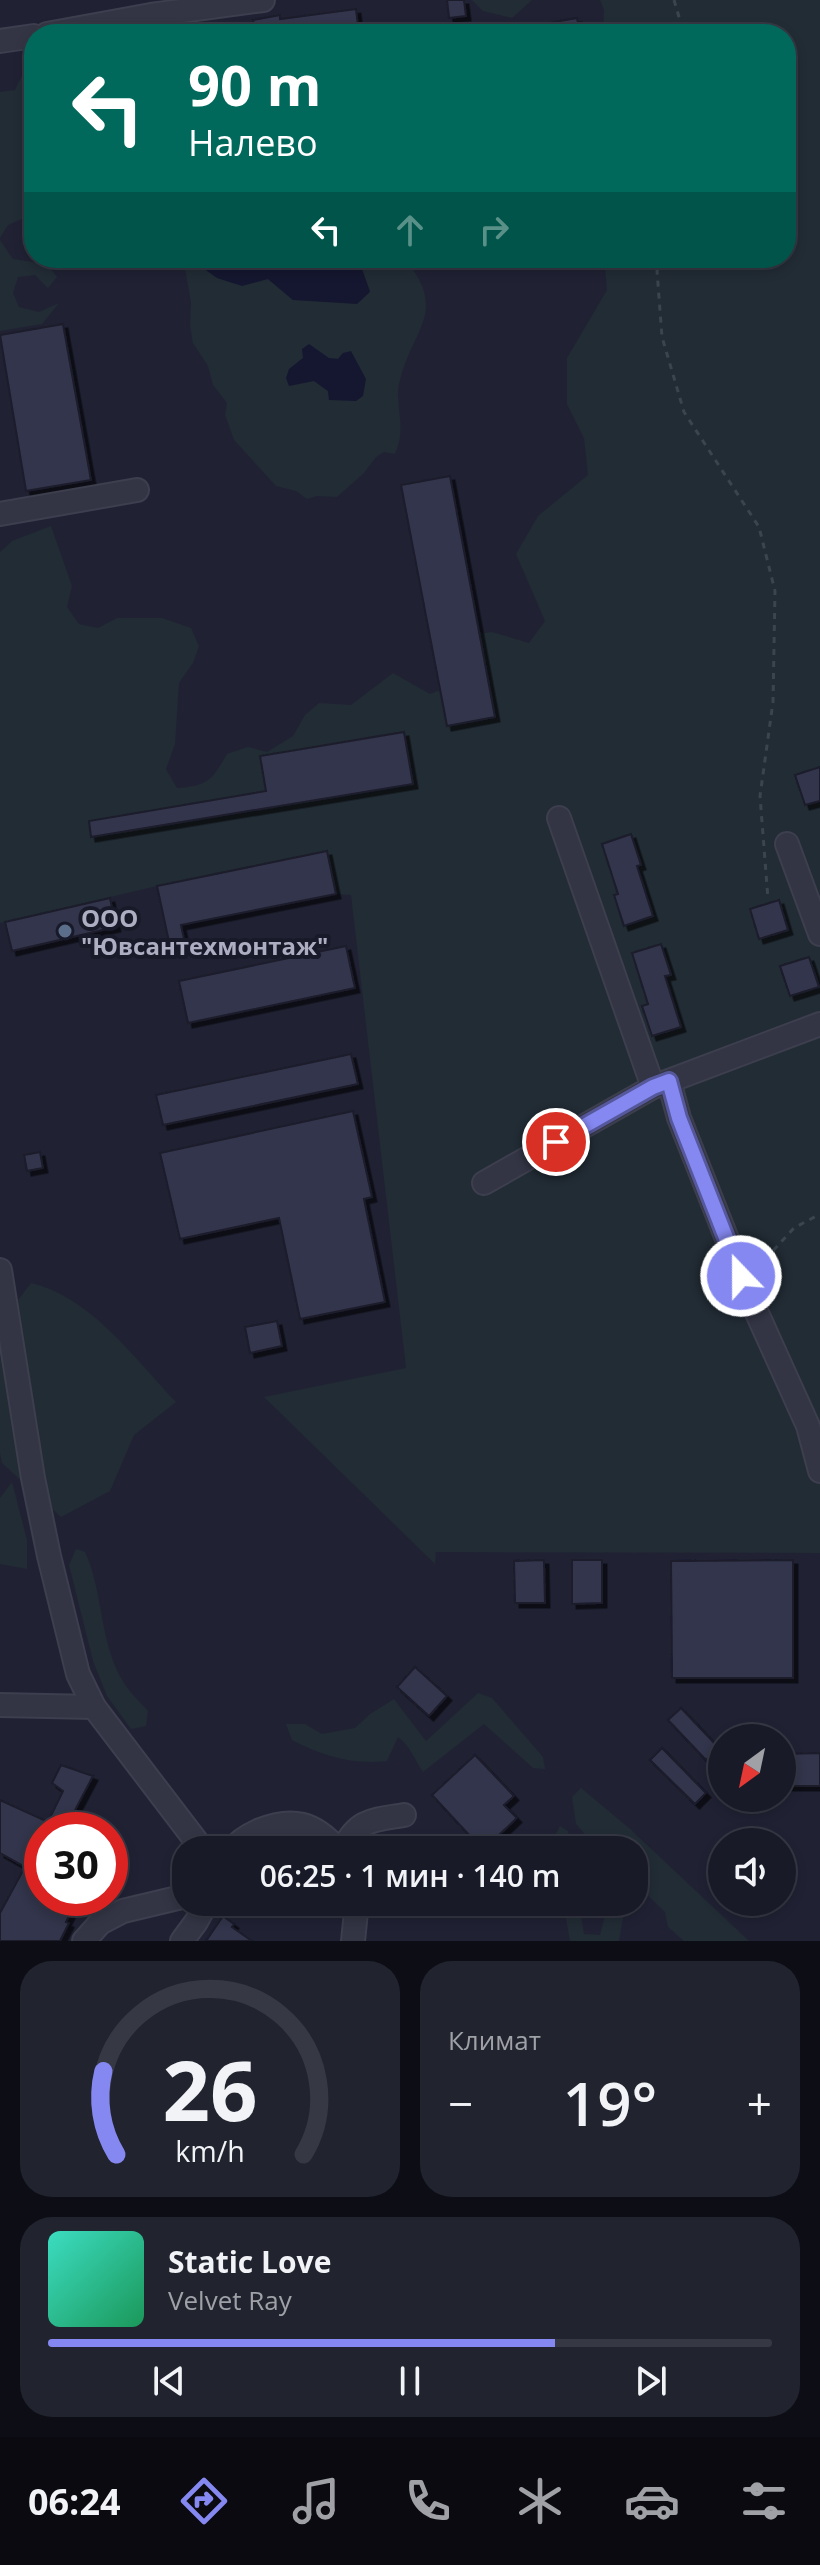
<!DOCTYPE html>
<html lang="ru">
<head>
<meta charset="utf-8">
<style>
	:root { --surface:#181a27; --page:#21232f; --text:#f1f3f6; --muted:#9fa1a7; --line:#363844; --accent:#8588f0 }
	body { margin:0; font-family:"Open Sans",sans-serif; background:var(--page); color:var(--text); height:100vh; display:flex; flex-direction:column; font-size:30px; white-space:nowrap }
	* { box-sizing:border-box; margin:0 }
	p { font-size:26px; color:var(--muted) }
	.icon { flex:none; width:44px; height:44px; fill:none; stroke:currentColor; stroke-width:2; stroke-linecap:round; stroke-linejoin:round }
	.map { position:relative; height:1941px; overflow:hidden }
	.drawer { display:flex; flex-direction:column; gap:20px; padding:20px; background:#0d0e15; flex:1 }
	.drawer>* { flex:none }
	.banner { position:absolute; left:24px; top:24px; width:772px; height:244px; border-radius:32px; box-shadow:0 4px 12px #0003,0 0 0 2px var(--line); background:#00695c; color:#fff; overflow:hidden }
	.needle { width:52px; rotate:213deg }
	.controls { position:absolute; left:708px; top:1724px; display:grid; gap:16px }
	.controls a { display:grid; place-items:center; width:88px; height:88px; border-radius:50%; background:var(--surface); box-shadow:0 4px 12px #0003,0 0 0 2px var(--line); font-size:40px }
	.speed { position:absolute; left:24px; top:1812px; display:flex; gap:16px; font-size:40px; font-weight:700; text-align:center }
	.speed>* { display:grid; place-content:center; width:104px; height:104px; border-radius:50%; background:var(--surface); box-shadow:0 4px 12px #0003,0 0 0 2px var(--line); line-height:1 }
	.speed .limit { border:12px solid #d22; background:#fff; color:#111 }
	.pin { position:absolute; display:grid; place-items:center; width:68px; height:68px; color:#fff; margin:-34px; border:4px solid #fff; border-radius:50%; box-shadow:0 2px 8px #0007 }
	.me { position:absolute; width:88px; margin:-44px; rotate:338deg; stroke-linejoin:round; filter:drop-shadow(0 0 6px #0008) }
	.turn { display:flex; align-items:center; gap:28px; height:168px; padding:0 32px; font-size:36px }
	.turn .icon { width:104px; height:104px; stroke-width:2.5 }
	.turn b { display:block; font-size:56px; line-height:68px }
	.lanes { display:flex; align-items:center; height:76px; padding:0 32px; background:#0003; justify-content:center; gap:40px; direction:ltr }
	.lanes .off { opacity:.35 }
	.big { font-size:60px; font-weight:600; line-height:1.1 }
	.drawer .tile { flex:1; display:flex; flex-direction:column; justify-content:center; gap:12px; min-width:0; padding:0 28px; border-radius:32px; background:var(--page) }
	.drawer .dial { align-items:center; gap:0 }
	.dial svg { height:208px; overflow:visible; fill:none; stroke:var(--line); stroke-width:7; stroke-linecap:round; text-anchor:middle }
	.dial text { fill:var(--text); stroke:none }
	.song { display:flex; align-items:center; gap:24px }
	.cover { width:96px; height:96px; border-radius:12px; background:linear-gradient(135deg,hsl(170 70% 55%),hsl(150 70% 35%)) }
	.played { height:8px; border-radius:4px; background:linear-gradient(90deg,var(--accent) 70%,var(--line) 70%) }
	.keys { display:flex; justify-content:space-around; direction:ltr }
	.heat { display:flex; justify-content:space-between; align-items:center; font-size:44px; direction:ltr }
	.drawer .tiles { flex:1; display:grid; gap:20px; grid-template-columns:1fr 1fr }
	.tile:last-child { grid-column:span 2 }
	.trip { position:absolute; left:172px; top:1836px; width:476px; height:80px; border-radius:32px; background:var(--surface); box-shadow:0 4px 12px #0003,0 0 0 2px var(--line); font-weight:600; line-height:80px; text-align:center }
	.tabs { display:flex; height:128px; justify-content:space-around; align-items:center; background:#0a0a10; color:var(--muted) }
	.tabs .icon { width:56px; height:56px }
	.tabs .on { color:var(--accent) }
	.tabs b { font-size:36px; color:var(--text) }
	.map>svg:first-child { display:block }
</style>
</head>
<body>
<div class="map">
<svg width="820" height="1941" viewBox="0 0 820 1941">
	<defs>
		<filter id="shadow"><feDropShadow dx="4.5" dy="4.5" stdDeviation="0" flood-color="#0009"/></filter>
	</defs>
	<rect width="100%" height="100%" fill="#202234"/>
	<g fill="#222c35" fill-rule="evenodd">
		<polygon points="472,0 532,0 512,18 483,11"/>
		<path d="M600 0H820V1553L436 1552 435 1564 264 1397 406 1368 351 895 336 894 327 852 157 886 0 923V552L12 541 51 526 72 586 67 607 79 624 98 628 117 618H162L191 628 199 646 193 663 179 683 175 744 166 769 177 788C208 786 212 780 227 754L248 747 267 752 293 736 305 715 319 703 351 705 393 673 430 694 440 690 471 635 492 632 529 643 545 621 516 554 538 516 588 475 584 438 567 404V358L607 290 604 258H786V34H603L604 10Z"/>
		<polygon points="34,60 34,214 8,225 0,238 0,92 15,90 29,61"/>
		<polygon points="0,240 13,259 47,264 57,277 48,288 35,275 18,277 13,293 19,307 39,312 59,303 42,324 0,331"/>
		<path d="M183 258H193V261L268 279 293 300 370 291 358 258H404C449 311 413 328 400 380 393 405 408 425 395 454L384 452 376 457 364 473 337 497 317 496 307 499 296 491 276 486 234 440 225 415 227 403 213 385 208 366 193 343 190 325 191 302ZM343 353 330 400 328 391 314 381 289 370 303 358 338 359Z"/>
		<path d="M31 1283C91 1297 135 1359 176 1402L134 1435 110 1491 61 1517 2 1463 0 1453V1303L18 1300Z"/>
		<polygon points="12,1482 27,1540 27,1569 0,1564 0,1498"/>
		<path d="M76 1549 85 1552C104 1593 99 1644 124 1683 130 1693 140 1702 148 1711L146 1726 131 1729 107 1696 93 1661 69 1565Z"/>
		<path d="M478 1693 492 1698 543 1757 545 1769 533 1768 484 1724 423 1772C414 1759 411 1747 398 1737L387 1761C353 1765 322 1756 292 1740L286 1724H305L322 1734 355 1728 370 1714 394 1699 426 1741Z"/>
		<polygon points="581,1788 629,1828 749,1941 684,1941 668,1927 665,1912 637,1885 634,1890 634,1850 599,1850 576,1824 572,1797"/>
		<polygon points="560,1826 568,1831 571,1850 553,1850 552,1842"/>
		<polygon points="563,1902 579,1902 584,1934 600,1935 608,1902 628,1902 624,1912 619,1941 570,1941"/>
	</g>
	<g fill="#151730">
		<polygon points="193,258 358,258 370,292 357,304 293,300 268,279 242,286 217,278 193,261"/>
		<polygon points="309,344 329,358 338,359 343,353 351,351 366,379 363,396 356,401 329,400 328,391 314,381 289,386 286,378 289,369 303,358 302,349"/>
	</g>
	<g fill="#33344b" stroke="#1b1c2b" stroke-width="2" filter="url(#shadow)">
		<polygon points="447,0 464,0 466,16 449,18"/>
		<polygon points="356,9 359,34 256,34 253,20 280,15 280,19"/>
		<polygon points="577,18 580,34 525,34 525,27"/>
		<polygon points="63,324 91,480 26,491 0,335"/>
		<polygon points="450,476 495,717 447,726 401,485"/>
		<polygon points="404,732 413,784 91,837 89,821 266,791 260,756"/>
		<polygon points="820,767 820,801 805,805 795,775"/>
		<polygon points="631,834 641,865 637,866 653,916 624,926 614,895 618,894 602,844"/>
		<polygon points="327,851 336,894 181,925 184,939 169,942 157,886"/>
		<polygon points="110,898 116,927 12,951 5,922"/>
		<polygon points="779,900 788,930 759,939 750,909"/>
		<polygon points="661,944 671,975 665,976 681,1027 652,1036 642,1006 648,1004 632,953"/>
		<polygon points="346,946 355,988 188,1023 179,981"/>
		<polygon points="809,957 819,987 790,996 780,966"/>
		<polygon points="351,1054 358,1084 163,1125 156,1095"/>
		<polygon points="353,1111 372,1197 364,1199 385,1302 300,1319 279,1218 180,1239 160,1153"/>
		<polygon points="40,1152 43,1168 27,1171 24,1155"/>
		<polygon points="277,1321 282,1346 250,1353 245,1327"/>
		<polygon points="544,1560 545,1603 515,1603 514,1561"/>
		<polygon points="572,1560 602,1560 602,1603 572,1604"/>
		<polygon points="793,1560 793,1678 672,1678 671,1561"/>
		<polygon points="415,1667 447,1696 429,1716 397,1687"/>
		<polygon points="681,1708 719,1748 706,1760 668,1720"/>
		<polygon points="662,1748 706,1793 695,1804 650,1760"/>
		<polygon points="820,1753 820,1786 782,1786 782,1754"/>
		<polygon points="475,1755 514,1796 504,1805 517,1818 483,1850 432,1795"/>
		<polygon points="61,1765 93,1776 73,1814 104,1830 42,1830 42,1835 26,1867 42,1874 42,1898 78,1898 66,1922 69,1923 60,1941 0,1941 0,1913 25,1867 0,1853 0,1800 48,1822 63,1791 52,1783"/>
		<polygon points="223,1916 234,1924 232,1927 252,1941 206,1941"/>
	</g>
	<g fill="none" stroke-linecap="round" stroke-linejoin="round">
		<g stroke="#3d3e4e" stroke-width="26">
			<g id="minor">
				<polyline points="47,34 151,15 263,0"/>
				<polyline points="0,41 34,36"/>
				<polyline points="0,514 137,490"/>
				<polyline points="559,818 653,1087"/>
				<polyline points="787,844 820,934"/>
				<polyline points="669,1081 679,1118 752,1302 808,1426 820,1471"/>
				<polyline points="484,1183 653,1087 820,1024"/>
				<polyline points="0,1270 33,1478 49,1556 78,1674 94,1707 203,1850"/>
				<polyline points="0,1705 94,1707"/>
				<path d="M232 1850C239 1841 247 1836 258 1831 292 1817 314 1822 338 1850"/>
				<path d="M343 1850C357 1819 374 1820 404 1815"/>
				<polyline points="84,1941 100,1923 123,1911 186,1896"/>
				<polyline points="182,1941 196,1922 207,1902"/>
				<polyline points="353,1941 357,1902"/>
			</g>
		</g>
		<g stroke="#3b454e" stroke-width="3" stroke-dasharray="6 6" stroke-linecap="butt">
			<polyline points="674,0 684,34"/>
			<polyline points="663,258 657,271 662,337 684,412 759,527 775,591 773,702 760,796 768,899"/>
			<polyline points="757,1268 794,1228 820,1214"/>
		</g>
		<use href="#minor" stroke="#333545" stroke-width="22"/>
	</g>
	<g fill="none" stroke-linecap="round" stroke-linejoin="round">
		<g stroke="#56589c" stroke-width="20">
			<polyline id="route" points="556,1142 653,1087 669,1081 679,1118 741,1276"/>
		</g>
		<use href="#route" stroke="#8588f0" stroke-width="14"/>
	</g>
	<circle fill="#5c6f8a" stroke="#191a29" stroke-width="3" cx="65" cy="931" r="8"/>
	<g text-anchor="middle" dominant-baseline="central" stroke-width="8" stroke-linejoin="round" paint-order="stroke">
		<g font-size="24" font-weight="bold" fill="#adaec2" stroke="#191a29" text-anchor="start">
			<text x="81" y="917">ООО<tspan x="81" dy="28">"Ювсантехмонтаж"</tspan></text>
		</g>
	</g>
</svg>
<div class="controls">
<a><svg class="needle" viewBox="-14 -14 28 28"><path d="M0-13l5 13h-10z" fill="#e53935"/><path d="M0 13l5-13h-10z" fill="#9fa1a7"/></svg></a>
<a><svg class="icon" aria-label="sound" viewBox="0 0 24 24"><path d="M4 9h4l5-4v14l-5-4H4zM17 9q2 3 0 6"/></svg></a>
</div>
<div class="speed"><div class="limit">30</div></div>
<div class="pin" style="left:556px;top:1142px;background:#d93025"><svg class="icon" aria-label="arrive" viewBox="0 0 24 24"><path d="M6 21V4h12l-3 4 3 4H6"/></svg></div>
<svg class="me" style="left:741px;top:1276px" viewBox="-20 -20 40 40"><circle r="17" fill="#8588f0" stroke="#fff" stroke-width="3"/><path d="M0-11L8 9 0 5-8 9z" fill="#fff"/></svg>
<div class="trip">06:25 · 1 мин · 140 m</div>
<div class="banner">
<div class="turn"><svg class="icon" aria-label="left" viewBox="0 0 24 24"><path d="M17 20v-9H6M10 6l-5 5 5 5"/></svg><div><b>90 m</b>Налево</div></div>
<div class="lanes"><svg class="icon" aria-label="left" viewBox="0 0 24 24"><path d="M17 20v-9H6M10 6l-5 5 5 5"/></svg><svg class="icon off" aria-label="ahead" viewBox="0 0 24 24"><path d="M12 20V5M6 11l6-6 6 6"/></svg><svg class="icon off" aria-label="right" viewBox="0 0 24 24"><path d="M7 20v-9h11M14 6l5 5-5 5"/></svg></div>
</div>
</div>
<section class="drawer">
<div class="tiles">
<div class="tile dial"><svg viewBox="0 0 100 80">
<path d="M14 69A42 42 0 1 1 86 69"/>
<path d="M14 69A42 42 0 0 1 9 37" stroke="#8588f0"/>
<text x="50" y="56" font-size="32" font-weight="700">26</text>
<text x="50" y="72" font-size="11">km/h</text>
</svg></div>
<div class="tile"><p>Климат</p>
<div class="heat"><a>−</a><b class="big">19°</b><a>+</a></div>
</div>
<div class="tile">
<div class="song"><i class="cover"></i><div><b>Static Love</b><p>Velvet Ray</p></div></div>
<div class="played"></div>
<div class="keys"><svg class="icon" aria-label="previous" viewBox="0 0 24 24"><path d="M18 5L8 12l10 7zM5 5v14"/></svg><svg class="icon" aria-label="pause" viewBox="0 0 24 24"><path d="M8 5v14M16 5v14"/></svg><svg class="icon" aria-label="next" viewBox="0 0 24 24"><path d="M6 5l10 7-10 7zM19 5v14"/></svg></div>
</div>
</div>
</section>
<nav class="tabs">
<b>06:24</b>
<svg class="icon on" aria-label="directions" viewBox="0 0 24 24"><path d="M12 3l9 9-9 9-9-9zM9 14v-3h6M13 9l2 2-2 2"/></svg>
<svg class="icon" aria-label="music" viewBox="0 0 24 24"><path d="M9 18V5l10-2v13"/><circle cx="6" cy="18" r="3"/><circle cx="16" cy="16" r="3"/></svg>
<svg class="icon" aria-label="phone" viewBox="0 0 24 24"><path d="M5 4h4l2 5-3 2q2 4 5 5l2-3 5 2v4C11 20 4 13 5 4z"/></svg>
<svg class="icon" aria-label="climate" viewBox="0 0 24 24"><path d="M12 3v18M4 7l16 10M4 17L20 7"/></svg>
<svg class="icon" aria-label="car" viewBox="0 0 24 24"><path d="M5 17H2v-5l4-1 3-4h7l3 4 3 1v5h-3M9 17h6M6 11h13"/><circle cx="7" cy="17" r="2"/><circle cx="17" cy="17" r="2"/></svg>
<svg class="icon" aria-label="filters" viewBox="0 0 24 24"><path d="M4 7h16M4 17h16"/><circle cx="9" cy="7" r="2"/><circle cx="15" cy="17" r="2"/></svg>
</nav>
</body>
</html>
